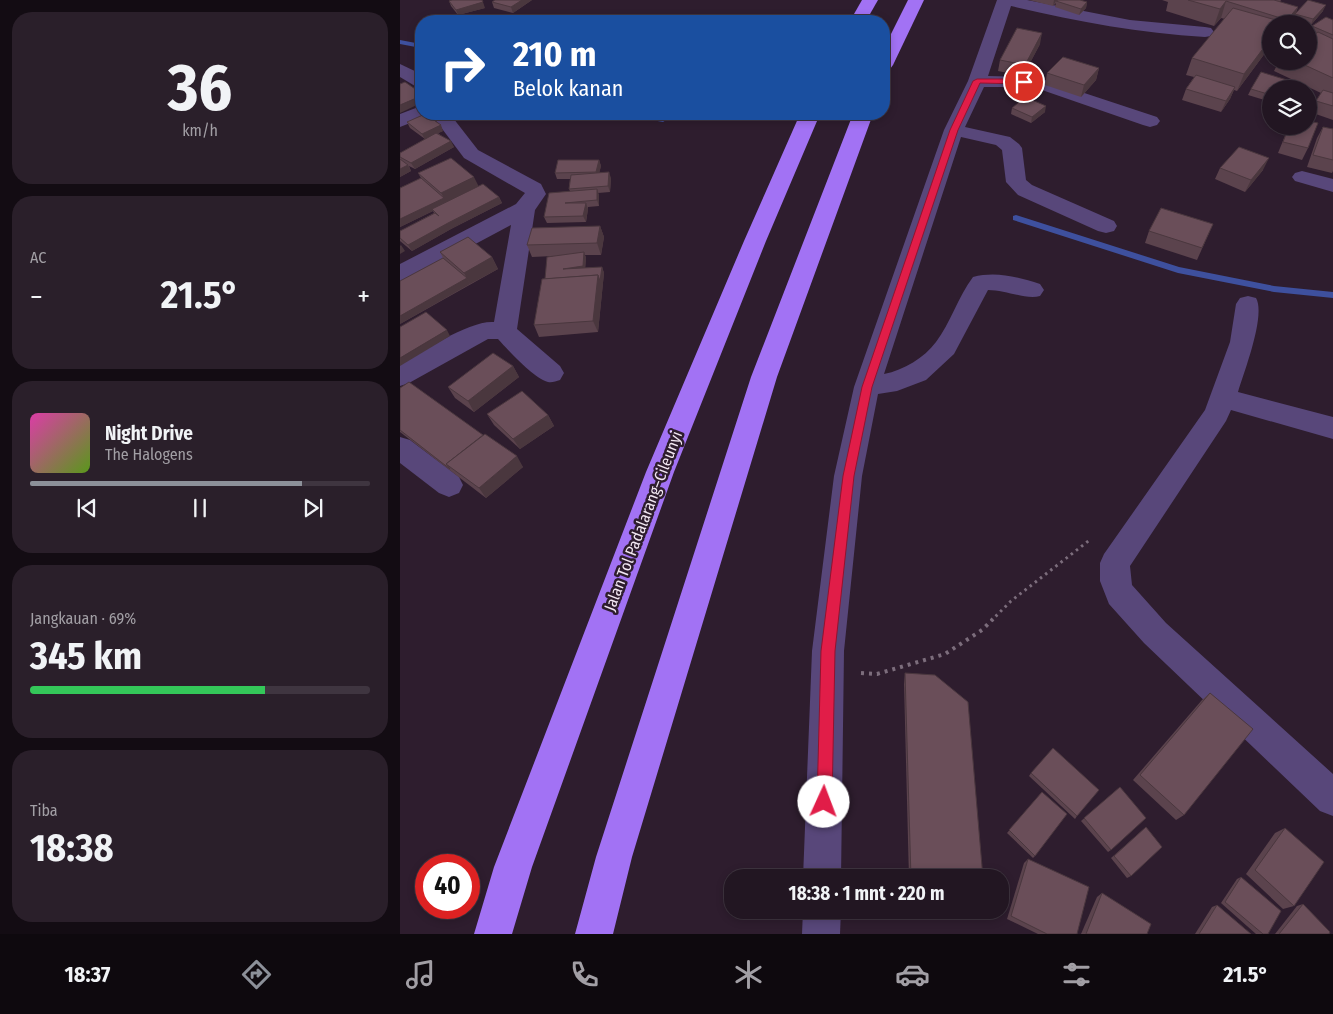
<!DOCTYPE html>
<html lang="id">
<head>
<meta charset="utf-8">
<style>
	:root { --surface:#221622; --page:#2a1f2a; --text:#f1f3f6; --muted:#a29fa5; --line:#3f3540; --accent:#8c9099 }
	body { margin:0; font-family:"Fira Sans Condensed",sans-serif; background:var(--page); color:var(--text); height:100vh; display:flex; flex-direction:column; font-size:19px; white-space:nowrap }
	* { box-sizing:border-box; margin:0 }
	p { font-size:16px; color:var(--muted) }
	.icon { flex:none; width:28px; height:28px; fill:none; stroke:currentColor; stroke-width:2; stroke-linecap:round; stroke-linejoin:round }
	.map { position:relative; flex:1; overflow:hidden }
	.details { display:flex; flex-direction:column; gap:12px; padding:12px; background:#130c13; width:400px }
	.details>* { flex:none }
	.banner { position:absolute; left:15px; top:15px; width:475px; height:105px; border-radius:20px; box-shadow:0 2px 8px #0003,0 0 0 1px var(--line); background:#1a4fa0; color:#fff; overflow:hidden }
	.fabs { position:absolute; left:862px; top:15px; display:grid; gap:10px }
	.fabs a { display:grid; place-items:center; width:55px; height:55px; border-radius:50%; background:var(--surface); box-shadow:0 2px 8px #0003,0 0 0 1px var(--line); font-size:25px }
	.speed { position:absolute; left:15px; top:854px; display:flex; gap:10px; font-size:25px; font-weight:700; text-align:center }
	.speed>* { display:grid; place-content:center; width:65px; height:65px; border-radius:50%; background:var(--surface); box-shadow:0 2px 8px #0003,0 0 0 1px var(--line); line-height:1 }
	.speed .limit { border:8px solid #d22; background:#fff; color:#111 }
	.pin { position:absolute; display:grid; place-items:center; width:42px; height:42px; color:#fff; margin:-21px; border:2px solid #fff; border-radius:50%; box-shadow:0 1px 5px #0007 }
	.me { position:absolute; width:55px; margin:-28px; rotate:2deg; stroke-linejoin:round; filter:drop-shadow(0 0 4px #0008) }
	.turn { display:flex; align-items:center; gap:18px; height:105px; padding:0 15px; font-size:22px }
	.turn .icon { width:65px; height:65px; stroke-width:2.5 }
	.turn b { display:block; font-size:35px; line-height:42px }
	.big { font-size:38px; font-weight:700; line-height:1.1 }
	.details .widget { flex:1; display:flex; flex-direction:column; justify-content:center; gap:8px; min-width:0; padding:0 18px; border-radius:20px; background:var(--page) }
	.details .dial { align-items:center; gap:0 }
	.dial b { font-size:65px; line-height:1 }
	.song { display:flex; align-items:center; gap:15px }
	.cover { width:60px; height:60px; border-radius:8px; background:linear-gradient(135deg,hsl(320 70% 55%),hsl(90 70% 35%)) }
	.played { height:5px; border-radius:2px; background:linear-gradient(90deg,var(--accent) 80%,var(--line) 80%) }
	.keys { display:flex; justify-content:space-around; direction:ltr }
	.heat { display:flex; justify-content:space-between; align-items:center; font-size:28px; direction:ltr }
	.charge { height:8px; border-radius:4px; background:linear-gradient(90deg,#34c759 69%,var(--line) 0) }
	.trip { position:absolute; left:324px; top:869px; width:285px; height:50px; border-radius:20px; background:var(--surface); box-shadow:0 2px 8px #0003,0 0 0 1px var(--line); font-weight:700; line-height:50px; text-align:center }
	.menu { display:flex; height:80px; justify-content:space-around; align-items:center; background:#0e090e; color:var(--muted) }
	.menu .icon { width:35px; height:35px }
	.menu .current { color:var(--accent) }
	.menu b { font-size:22px; color:var(--text) }
	main { display:flex; flex:1; min-height:0 }
	.map>svg:first-child { display:block }
</style>
</head>
<body>
<main>
<section class="details">
<div class="widget dial"><b>36</b><p>km/h</p></div>
<div class="widget"><p>AC</p>
<div class="heat"><a>−</a><b class="big">21.5°</b><a>+</a></div>
</div>
<div class="widget">
<div class="song"><i class="cover"></i><div><b>Night Drive</b><p>The Halogens</p></div></div>
<div class="played"></div>
<div class="keys"><svg class="icon" aria-label="previous" viewBox="0 0 24 24"><path d="M18 5L8 12l10 7zM5 5v14"/></svg><svg class="icon" aria-label="pause" viewBox="0 0 24 24"><path d="M8 5v14M16 5v14"/></svg><svg class="icon" aria-label="next" viewBox="0 0 24 24"><path d="M6 5l10 7-10 7zM19 5v14"/></svg></div>
</div>
<div class="widget"><p>Jangkauan · 69%</p><b class="big">345 km</b><div class="charge"></div></div>
<div class="widget"><p>Tiba</p><b class="big">18:38</b></div>
</section>
<div class="map">
<svg width="933" height="934" viewBox="0 0 933 934">
	<rect width="100%" height="100%" fill="#2e1d2e"/>
	<g fill="none" stroke-linecap="round" stroke-linejoin="round">
		<g fill="#3e509e" fill-rule="evenodd">
			<polygon points="0,40 21,44 21,48 0,44"/>
			<polygon points="227,114 240,114 266,120 263,122 230,116"/>
			<polygon points="616,215 779,267 874,286 933,292 933,298 874,292 778,273 613,220 613,216"/>
		</g>
		<polyline stroke="#7c6d7c" stroke-width="3" stroke-dasharray="2.5 4" stroke-linecap="butt" points="591,621 611,601 691,539"/>
		<polyline stroke="#7c6d7c" stroke-width="4" stroke-dasharray="3 5" stroke-linecap="butt" points="461,673 477,674 545,654 582,630 593,619"/>
		<g fill="#58477a" fill-rule="evenodd">
			<path d="M597 0H627L730 20 805 27 811 28 814 32 811 36 805 37C739 33 675 21 611 6L588 76 624 77 645 80 757 117 760 121 757 125 750 127 743 125 642 90 624 87H584L565 127 610 137 619 144 622 148 626 180 632 185 714 221 717 226 714 231 706 233 698 231 618 195 606 182 602 150 596 145 561 137 484 374C504 370 524 358 536 342 550 324 558 297 573 277 596 271 618 277 640 284L644 290 640 296C626 300 606 290 588 290L554 354 526 380 497 391 478 394 462 476 444 651 441 878H403L412 651 434 476 454 387 544 130 568 81Z"/>
			<polygon points="0,64 21,74 21,87 15,86 0,77"/>
			<polygon points="21,106 21,114 29,114 28,116 0,127 0,114"/>
			<path d="M31 114H50L78 150 141 184 146 194 135 210 117 329 160 366 164 373 160 380C156 381 152 383 148 382 133 378 109 351 98 339H88L9 383 0 386V364C23 352 69 320 94 322L111 225 8 280 0 282V264L116 204 125 193 64 158Z"/>
			<polygon points="902,171 933,179 933,192 895,181 892,177 895,173"/>
			<path d="M848 296 856 298C866 315 844 372 838 392L933 417V439L831 410 826 421 730 566 732 585 766 623 933 774V816L920 811 744 643 709 604 700 581V563L704 554 805 410 830 342 836 304 840 298Z"/>
			<polygon points="0,437 10,440 59,477 63,485 59,493 49,497 39,493 0,463"/>
			<polygon points="403,910 441,910 440,934 402,934"/>
		</g>
		<g fill="#a272f4" fill-rule="evenodd">
			<polygon points="462,0 478,0 466,21 450,21"/>
			<polygon points="508,0 524,0 493,65 490,69 484,70 484,48"/>
			<polygon points="400,114 420,114 366,241 274,472 132,867 112,934 74,934 94,867 246,472 344,241"/>
			<polygon points="453,114 473,114 377,377 232,857 213,934 175,934 196,857 351,377"/>
		</g>
	</g>
	<g fill="#5b434d">
		<polygon points="132,0 113,13 94,8 92,2"/>
		<polygon points="629,0 680,0 687,2 686,8 679,15 655,7 656,3 653,6"/>
		<polygon points="762,0 881,0 880,2 898,7 896,13 923,11 911,25 909,25 909,24 906,24 893,20 891,24 871,24 871,45 837,91 834,90 830,99 821,112 782,100 786,89 794,77 786,75 792,58 825,19 821,18 814,26 766,11 768,2"/>
		<polygon points="49,1 85,8 58,15 51,6"/>
		<polygon points="933,20 933,120 910,112 916,101 921,93 874,71 879,61 909,61 909,33 912,26"/>
		<polygon points="640,44 623,76 598,71 600,60"/>
		<polygon points="699,68 696,80 681,97 645,85 647,73"/>
		<polygon points="884,86 882,89 871,89 871,102 848,95 851,89"/>
		<polygon points="612,108 645,112 631,123 611,114"/>
		<polygon points="7,122 43,131 38,133 54,147 15,169 9,166 11,171 0,177 0,153 25,139 10,128"/>
		<polygon points="889,126 909,126 908,148 902,160 878,153"/>
		<polygon points="923,127 933,129 933,171 932,173 907,167 917,138"/>
		<polygon points="199,160 201,166 199,173 211,178 210,192 198,193 199,195 199,206 188,207 188,209 186,222 147,223 144,217 170,191 169,189 170,179 157,179 155,173"/>
		<polygon points="820,168 863,170 845,192 815,179"/>
		<polygon points="18,173 78,186 99,197 102,203 51,229 12,251 0,241 0,231 34,213 33,211 0,227 0,188 21,178"/>
		<polygon points="813,224 797,260 745,243 749,231"/>
		<polygon points="200,226 204,237 201,255 185,255 186,258 185,268 202,267 204,273 198,332 139,337 134,325 145,279 153,256 132,257 127,245"/>
		<polygon points="40,252 92,257 98,269 0,324 43,258"/>
		<polygon points="113,366 119,377 74,412 55,398 48,387"/>
		<polygon points="0,388 83,435 123,467 86,498 0,432"/>
		<polygon points="87,414 148,415 154,426 120,449 94,425"/>
		<polygon points="505,673 583,878 509,878 504,684"/>
		<polygon points="810,693 784,815 776,820 733,780 802,700"/>
		<polygon points="631,773 677,816 675,819 629,776"/>
		<polygon points="720,787 711,850 708,852 681,821"/>
		<polygon points="642,792 635,856 633,858 607,833"/>
		<polygon points="746,827 731,876 727,878 711,858"/>
		<polygon points="885,828 894,906 883,909 846,874 875,833"/>
		<polygon points="628,859 677,934 638,934 607,919 624,863"/>
		<polygon points="841,877 868,934 856,934 821,903 837,879"/>
		<polygon points="702,893 747,934 681,934 697,897"/>
		<polygon points="903,904 929,934 875,934 897,906"/>
		<polygon points="817,905 851,934 795,934 812,907"/>
	</g>
	<g fill="#4a373e">
		<polygon points="122,0 132,0 113,13 111,7"/>
		<polygon points="654,0 658,0 656,1 653,6"/>
		<polygon points="826,1 821,18 814,26 820,9"/>
		<polygon points="83,2 85,8 58,15 56,10"/>
		<polygon points="687,2 686,8 679,15 681,9"/>
		<polygon points="926,5 923,11 911,25 913,19"/>
		<polygon points="898,7 891,24 886,24 887,20"/>
		<polygon points="642,33 640,44 623,76 625,65"/>
		<polygon points="871,38 871,45 837,91 844,74"/>
		<polygon points="699,68 696,80 681,97 684,85"/>
		<polygon points="835,87 830,99 821,112 826,101"/>
		<polygon points="21,96 21,103 0,113 0,105"/>
		<polygon points="646,106 645,112 631,123 632,117"/>
		<polygon points="41,125 43,131 25,140 22,134"/>
		<polygon points="51,141 54,147 15,169 11,163"/>
		<polygon points="869,158 863,170 845,192 851,180"/>
		<polygon points="199,160 201,166 198,178 196,172"/>
		<polygon points="8,165 11,171 0,177 0,169"/>
		<polygon points="209,172 211,178 210,192 208,186"/>
		<polygon points="74,177 80,189 32,209 33,211 0,227 0,219 44,198 41,193"/>
		<polygon points="197,189 199,195 199,206 197,200"/>
		<polygon points="99,197 102,203 51,229 12,251 8,245 48,223"/>
		<polygon points="186,203 188,209 186,222 183,216"/>
		<polygon points="200,226 204,237 201,255 197,243"/>
		<polygon points="1,245 5,251 0,254 0,246"/>
		<polygon points="184,252 186,258 185,272 163,269"/>
		<polygon points="92,257 98,269 70,284 64,273"/>
		<polygon points="202,267 204,273 198,332 193,321 198,275"/>
		<polygon points="67,278 70,284 0,324 0,316"/>
		<polygon points="47,330 50,336 0,366 0,358"/>
		<polygon points="113,366 119,377 74,412 68,401"/>
		<polygon points="148,415 154,426 120,449 113,439"/>
		<polygon points="117,456 123,467 86,498 79,488"/>
	</g>
	<g fill="#6a4e59" stroke="#4a373e">
		<polygon points="52,0 82,0 83,2 56,10 49,1"/>
		<polygon points="95,0 122,0 111,7 92,2"/>
		<polygon points="658,0 680,0 687,2 681,9 656,1"/>
		<polygon points="788,0 874,0 898,7 887,20 826,1 820,9"/>
		<polygon points="908,0 926,5 913,19 895,14"/>
		<polygon points="833,8 883,22 882,24 871,24 871,38 844,74 792,58"/>
		<polygon points="926,17 933,20 933,35 912,26"/>
		<polygon points="617,28 642,33 625,65 600,60"/>
		<polygon points="918,32 933,39 933,78 896,61 909,61 909,38"/>
		<polygon points="663,57 699,68 684,85 647,73"/>
		<polygon points="861,72 887,80 882,89 871,89 871,95 851,89"/>
		<polygon points="796,75 835,87 826,101 786,89"/>
		<polygon points="5,82 21,93 21,96 0,105 0,84"/>
		<polygon points="923,90 933,93 933,106 916,101"/>
		<polygon points="625,97 646,106 632,117 612,108"/>
		<polygon points="25,114 41,125 22,134 7,122"/>
		<polygon points="909,121 918,123 908,148 883,142 889,126 909,126"/>
		<polygon points="923,127 933,129 933,160 913,155"/>
		<polygon points="36,133 51,141 11,163 0,157 0,153"/>
		<polygon points="839,147 869,158 851,180 820,168"/>
		<polygon points="51,158 74,177 41,193 18,173"/>
		<polygon points="0,159 8,165 0,169"/>
		<polygon points="158,160 199,160 196,172 155,173"/>
		<polygon points="209,172 208,186 169,189 171,175"/>
		<polygon points="21,178 44,198 0,219 0,188"/>
		<polygon points="83,184 99,197 48,223 8,245 0,238 0,231 35,213 39,216 32,209"/>
		<polygon points="197,189 197,200 165,203 186,203 183,216 144,217 149,193"/>
		<polygon points="761,208 813,224 802,248 749,231"/>
		<polygon points="200,226 197,243 127,245 132,228"/>
		<polygon points="68,237 92,257 64,273 40,252"/>
		<polygon points="184,252 183,266 163,269 202,267 200,281 198,275 145,279 147,257"/>
		<polygon points="43,258 67,278 0,316 0,281"/>
		<polygon points="198,275 193,321 134,325 142,279"/>
		<polygon points="26,312 47,330 0,358 0,327"/>
		<polygon points="93,353 113,366 68,401 48,387"/>
		<polygon points="9,382 83,435 46,464 50,469 0,430 0,388"/>
		<polygon points="122,391 148,415 113,439 87,414"/>
		<polygon points="85,434 117,456 79,488 46,464"/>
		<polygon points="505,673 535,675 568,702 583,878 511,878"/>
		<polygon points="810,693 853,729 784,815 740,775"/>
		<polygon points="653,748 699,790 677,816 631,773"/>
		<polygon points="720,787 746,818 711,850 684,818"/>
		<polygon points="642,792 667,814 635,856 609,830"/>
		<polygon points="746,827 762,847 731,876 714,856"/>
		<polygon points="885,828 924,862 894,906 855,870"/>
		<polygon points="628,859 689,887 677,934 647,934 611,916"/>
		<polygon points="841,877 881,911 868,934 863,934 825,902"/>
		<polygon points="702,893 751,924 747,934 686,934"/>
		<polygon points="903,904 930,932 929,934 879,934"/>
		<polygon points="817,905 851,934 799,934"/>
	</g>
	<polygon fill="#e11d48" stroke="#92132f" points="577,79 624,79 628,82 624,84 580,83 558,130 472,387 454,476 435,651 432,802 429,807 424,809 419,807 417,802 421,651 443,476 462,387 550,130 573,81"/>
	<g text-anchor="middle" dominant-baseline="central" stroke-width="5" stroke-linejoin="round" paint-order="stroke">
		<g font-size="16" fill="#f3e8f3" stroke="#2e1d2e">
			<text transform="translate(243 521) rotate(-69)">Jalan Tol Padalarang–Cileunyi</text>
		</g>
	</g>
</svg>
<div class="fabs">
<a><svg class="icon" aria-label="search" viewBox="0 0 24 24"><circle cx="10" cy="10" r="6"/><path d="M15 15l6 6"/></svg></a>
<a><svg class="icon" aria-label="layers" viewBox="0 0 24 24"><path d="M12 4l9 5-9 5-9-5zM3 14l9 5 9-5"/></svg></a>
</div>
<div class="speed"><div class="limit">40</div></div>
<div class="pin" style="left:624px;top:82px;background:#d93025"><svg class="icon" aria-label="arrive" viewBox="0 0 24 24"><path d="M6 21V4h12l-3 4 3 4H6"/></svg></div>
<svg class="me" style="left:424px;top:802px" viewBox="-20 -20 40 40"><circle r="19" fill="#fff"/><path d="M0-13L10 11 0 6-10 11z" fill="#e11d48"/></svg>
<div class="trip">18:38 · 1 mnt · 220 m</div>
<div class="banner">
<div class="turn"><svg class="icon" aria-label="right" viewBox="0 0 24 24"><path d="M7 20v-9h11M14 6l5 5-5 5"/></svg><div><b>210 m</b>Belok kanan</div></div>
</div>
</div>
</main>
<nav class="menu">
<b>18:37</b>
<svg class="icon current" aria-label="directions" viewBox="0 0 24 24"><path d="M12 3l9 9-9 9-9-9zM9 14v-3h6M13 9l2 2-2 2"/></svg>
<svg class="icon" aria-label="music" viewBox="0 0 24 24"><path d="M9 18V5l10-2v13"/><circle cx="6" cy="18" r="3"/><circle cx="16" cy="16" r="3"/></svg>
<svg class="icon" aria-label="phone" viewBox="0 0 24 24"><path d="M5 4h4l2 5-3 2q2 4 5 5l2-3 5 2v4C11 20 4 13 5 4z"/></svg>
<svg class="icon" aria-label="climate" viewBox="0 0 24 24"><path d="M12 3v18M4 7l16 10M4 17L20 7"/></svg>
<svg class="icon" aria-label="car" viewBox="0 0 24 24"><path d="M5 17H2v-5l4-1 3-4h7l3 4 3 1v5h-3M9 17h6M6 11h13"/><circle cx="7" cy="17" r="2"/><circle cx="17" cy="17" r="2"/></svg>
<svg class="icon" aria-label="filters" viewBox="0 0 24 24"><path d="M4 7h16M4 17h16"/><circle cx="9" cy="7" r="2"/><circle cx="15" cy="17" r="2"/></svg>
<b>21.5°</b>
</nav>
</body>
</html>
